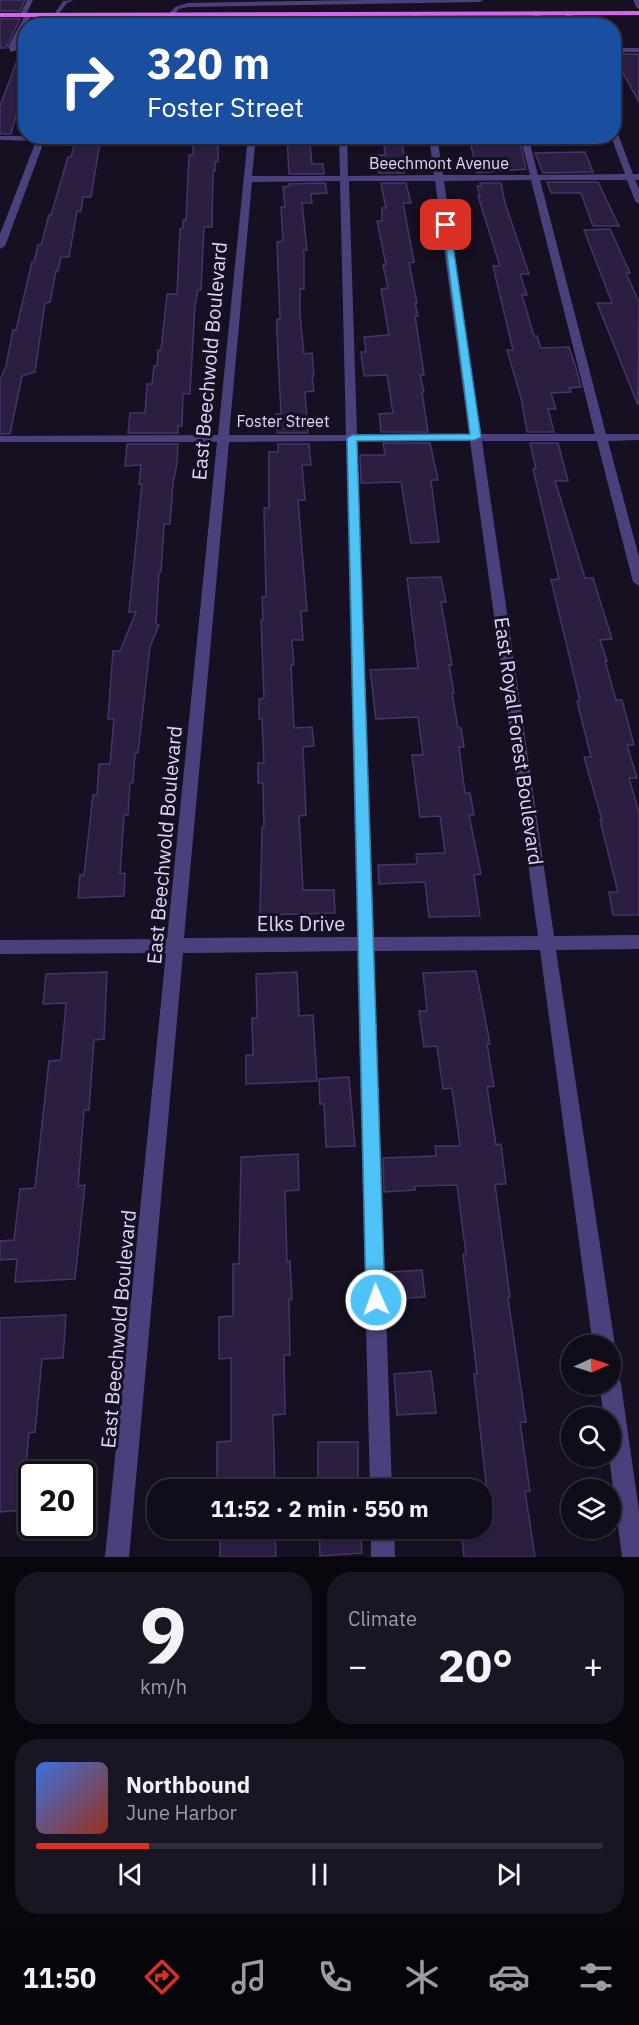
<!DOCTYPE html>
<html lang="en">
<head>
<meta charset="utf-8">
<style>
	:root { --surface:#100c1a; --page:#191523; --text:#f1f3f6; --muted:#9c9ba2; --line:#302c39; --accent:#d93025 }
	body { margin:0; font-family:"IBM Plex Sans",sans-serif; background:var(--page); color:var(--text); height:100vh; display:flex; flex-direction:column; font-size:22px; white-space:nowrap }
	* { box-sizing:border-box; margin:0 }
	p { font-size:20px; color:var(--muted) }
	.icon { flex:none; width:33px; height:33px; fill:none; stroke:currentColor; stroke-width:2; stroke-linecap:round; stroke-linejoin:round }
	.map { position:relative; height:1557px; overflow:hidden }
	.drawer { display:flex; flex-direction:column; gap:15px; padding:15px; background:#09070e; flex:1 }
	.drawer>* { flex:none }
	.hud { position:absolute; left:18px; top:18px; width:603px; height:126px; border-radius:24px; box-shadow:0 2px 4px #0004,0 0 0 2px var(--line); background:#1a4fa0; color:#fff; overflow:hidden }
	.needle { width:39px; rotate:87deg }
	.buttons { position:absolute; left:561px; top:1335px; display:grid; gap:12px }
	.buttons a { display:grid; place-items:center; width:60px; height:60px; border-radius:50%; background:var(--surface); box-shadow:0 2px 4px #0004,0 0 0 2px var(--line); font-size:30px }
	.speed { position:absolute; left:18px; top:1461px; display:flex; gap:12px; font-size:30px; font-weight:700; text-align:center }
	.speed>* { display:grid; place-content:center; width:78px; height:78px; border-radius:50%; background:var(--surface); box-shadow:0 2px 4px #0004,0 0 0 2px var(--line); line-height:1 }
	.speed .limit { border:3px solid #111; border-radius:9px; background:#fff; color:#111 }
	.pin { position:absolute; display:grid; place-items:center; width:51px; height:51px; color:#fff; margin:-26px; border-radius:12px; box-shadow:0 3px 9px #0006 }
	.me { position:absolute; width:66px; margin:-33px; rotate:358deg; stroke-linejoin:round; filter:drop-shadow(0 0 4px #0008) }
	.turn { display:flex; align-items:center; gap:21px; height:126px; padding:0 30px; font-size:27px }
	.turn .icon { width:78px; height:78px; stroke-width:2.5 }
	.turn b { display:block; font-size:42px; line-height:51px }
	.big { font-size:45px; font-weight:800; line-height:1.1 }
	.drawer .widget { flex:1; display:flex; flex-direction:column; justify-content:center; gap:9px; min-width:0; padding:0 21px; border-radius:24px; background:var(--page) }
	.drawer .dial { align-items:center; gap:0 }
	.dial b { font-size:78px; line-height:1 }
	.song { display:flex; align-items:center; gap:18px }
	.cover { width:72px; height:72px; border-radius:9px; background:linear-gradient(135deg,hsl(220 70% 55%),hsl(10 70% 35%)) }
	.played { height:6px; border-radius:3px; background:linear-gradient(90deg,var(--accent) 20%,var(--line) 20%) }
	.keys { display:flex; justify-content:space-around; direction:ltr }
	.heat { display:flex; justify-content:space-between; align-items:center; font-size:33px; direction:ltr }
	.drawer .tiles { flex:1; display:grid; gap:15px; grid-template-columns:1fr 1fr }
	.widget:last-child { grid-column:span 2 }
	.trip { position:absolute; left:147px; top:1479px; width:345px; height:60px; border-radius:24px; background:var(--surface); box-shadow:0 2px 4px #0004,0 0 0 2px var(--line); font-weight:800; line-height:60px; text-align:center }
	.dock { display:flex; height:96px; justify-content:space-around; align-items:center; background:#06050a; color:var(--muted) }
	.dock .icon { width:42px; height:42px }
	.dock .current { color:var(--accent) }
	.dock b { font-size:27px; color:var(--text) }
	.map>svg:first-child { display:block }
</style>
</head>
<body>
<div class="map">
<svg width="639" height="1557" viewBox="0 0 639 1557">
	<rect width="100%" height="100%" fill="#161022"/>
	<g fill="#2b1e40" stroke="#47336a" stroke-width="1.5">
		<polygon points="0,0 25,0 20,11 0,11"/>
		<polygon points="0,19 20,19 6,48 0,48"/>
		<polygon points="614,54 639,54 639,102 614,57"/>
		<polygon points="18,58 26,61 26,80 11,134 0,134 0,106"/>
		<polygon points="77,136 101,136 91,197 83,197 81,211 77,211 69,257 61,257 58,271 56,271 50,302 45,303 35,372 22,376 10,434 0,434 0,380 6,366 13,330 16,330 32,262 34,262 38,245 41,245 49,215 51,215 68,157 71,157"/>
		<polygon points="287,136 306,136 307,145 310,145 312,164 323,164 324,174 289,174"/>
		<polygon points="469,136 493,136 496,144 520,143 526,169 477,173"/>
		<polygon points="193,137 218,137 218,162 215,162 215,171 213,171 212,227 204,227 201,290 198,290 195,305 190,394 183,394 182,426 178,426 178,433 128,433 130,413 145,413 147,384 152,384 154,366 157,366 158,350 161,350 167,294 177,294 180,229 183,228 183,220 186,220 189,155 193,155"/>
		<polygon points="384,145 402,145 408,170 404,170 404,173 379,173 375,155 385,155"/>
		<polygon points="585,152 593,172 543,173 535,153"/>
		<polygon points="547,182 598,182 619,226 593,226 581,193 551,193"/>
		<polygon points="325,183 327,193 311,194 312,203 302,203 307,250 304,250 304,289 300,289 300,315 304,354 312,353 314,376 312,376 314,391 305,392 308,433 277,433 276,414 281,414 277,335 277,319 280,319 277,242 283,241 281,207 285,207 283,187 290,186 289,184"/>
		<polygon points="381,183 406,183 411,203 403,203 414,262 409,263 417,303 415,303 418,316 415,316 422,361 424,375 420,375 424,392 422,392 428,432 381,432 379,414 393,413 387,375 364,376 361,352 366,352 364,337 389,335 381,289 388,288 383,265 386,265 377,221 382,221 382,208 386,208"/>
		<polygon points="480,183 501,183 505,203 529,274 520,274 527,295 522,295 534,336 537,336 541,348 569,347 576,368 581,387 569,388 571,392 551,393 556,409 548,409 554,432 527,432 521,398 507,350 513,350 493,266 500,266 478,196 480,196 477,186 481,186"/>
		<polygon points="610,229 630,273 626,273 639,302 638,405 597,303 612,303 584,230"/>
		<polygon points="383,443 430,443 438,480 431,480 439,542 411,543 401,482 361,483 360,455 385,455"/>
		<polygon points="530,443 558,443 568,481 555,481 585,578 593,578 612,639 600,640 607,661 605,661 616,700 622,700 634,745 627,745 637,778 629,778 639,813 639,915 613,915 609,892 618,892 600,820 602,820 584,757 591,757 577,701 580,701 551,580 559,579 533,469 536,469"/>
		<polygon points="127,444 178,444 177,464 173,483 170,524 164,524 161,572 159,572 156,624 159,625 150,647 138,753 135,753 133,783 130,783 128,815 124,815 120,874 125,873 124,896 78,898 80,875 84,875 93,795 97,795 99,764 110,764 114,719 108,719 113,651 120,651 136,612 129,612 142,484 139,484 141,465 125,466"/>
		<polygon points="278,444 309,444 311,465 302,465 305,500 298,500 307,611 301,611 303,640 292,640 294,665 291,665 294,728 312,727 314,746 303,747 306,815 299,816 303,890 334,890 335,913 260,915 262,827 264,827 263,783 258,783 258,763 264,763 262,719 259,719 259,699 264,698 261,620 263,620 262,597 266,597 264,508 269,508 269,452 278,452"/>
		<polygon points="441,577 446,602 441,602 452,665 449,665 454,693 452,693 458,728 461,728 464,747 459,747 465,793 470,793 474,815 469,815 481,874 474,875 480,916 429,917 425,882 379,884 378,865 417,864 416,854 445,853 440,816 420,817 412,755 423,755 418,717 376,719 370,670 418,668 407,578"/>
		<polygon points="476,971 490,1044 487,1044 494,1086 487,1087 496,1145 501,1144 506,1184 495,1184 510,1297 508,1298 526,1422 520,1422 530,1491 525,1491 535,1557 464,1557 461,1528 482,1528 482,1510 489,1509 474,1374 477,1374 463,1254 466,1254 457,1185 415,1186 415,1190 384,1192 383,1158 436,1156 435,1146 460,1146 452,1088 443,1089 437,1046 424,1047 419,1011 427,1011 423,973"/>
		<polygon points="107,972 104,1039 94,1040 89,1110 84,1110 78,1186 85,1185 75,1279 15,1282 17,1259 0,1260 0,1241 14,1240 20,1189 35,1188 49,1061 61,1060 66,1003 43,1004 46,974"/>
		<polygon points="297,972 299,1016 313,1015 317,1081 246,1084 246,1055 253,1055 252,1018 257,1018 256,974"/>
		<polygon points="349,1077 355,1146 326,1147 324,1104 320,1104 319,1079"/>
		<polygon points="298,1154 299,1190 285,1191 287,1262 290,1261 292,1299 289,1299 290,1355 284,1355 285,1414 273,1415 275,1490 217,1490 217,1442 231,1441 231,1358 219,1359 219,1317 233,1316 233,1264 239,1264 241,1157"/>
		<polygon points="422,1270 425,1297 392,1299 390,1272"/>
		<polygon points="66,1315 63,1358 42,1359 35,1432 29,1433 22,1510 0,1512 0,1318"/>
		<polygon points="431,1371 436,1413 397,1415 394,1374"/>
		<rect x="318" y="1442" width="40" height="38"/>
		<polygon points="220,1528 275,1528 276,1557 220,1557"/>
		<polygon points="319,1528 360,1528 362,1553 320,1556"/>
	</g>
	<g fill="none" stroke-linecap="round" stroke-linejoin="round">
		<g fill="#4c407c" fill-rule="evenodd">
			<polygon points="27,0 33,0 27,13 31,15 28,22 67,26 26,26 16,47 18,50 11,52 8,47 24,17 20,15"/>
			<polygon points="74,0 67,3 57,16 53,16 63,1"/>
			<polygon points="362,0 483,0 480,2 188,7 179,9 174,15 169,14 175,7 188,3"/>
			<polygon points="633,0 639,0 639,9 637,8"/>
			<polygon points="536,11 539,13 543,26 536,26 533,13"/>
			<polygon points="568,11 571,13 576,26 569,26 565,13"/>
			<polygon points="263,12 266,14 266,26 259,26 260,14"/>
			<polygon points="416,12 419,14 420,26 413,26 413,14"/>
			<polygon points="196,13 201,14 200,26 193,26"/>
			<polygon points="87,14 92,15 89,26 82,26"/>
			<rect x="614" y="48" width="25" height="4"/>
			<path d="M614 132 618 134 633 174H639V180H635L639 189V204L635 201 627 180H540L606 434H639V440L608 441 639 557V586L633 582 597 441H482L554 936 639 935V949L556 950 615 1346 610 1354V1346H593L540 950 374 951 392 1490H370L357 951 183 953 129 1557H105L166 953 0 954V940L167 939 217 442H0V436L218 435 248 136H256L252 176H340L339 136H347L348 176 434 175 429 136H437L443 175H530L520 136H528L538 175 625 174 611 136H614ZM531 180 595 434H481L444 181ZM340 181 346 435H229L252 182ZM349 181H435L469 434H357ZM346 441 357 937 184 938 229 442ZM357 441H470L538 936 374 937Z"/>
			<polygon points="0,136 46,136 5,246 0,249 0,234 36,141 0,140"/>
			<polygon points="610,1373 618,1376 621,1384 639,1511 639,1557 622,1557 609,1456 610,1418 604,1418 599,1384 610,1384"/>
			<polygon points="371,1528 394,1528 395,1557 371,1557"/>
		</g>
		<polygon fill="#d467ef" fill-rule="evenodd" points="639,11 639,15 0,17 0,13"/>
	</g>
	<polygon fill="#4fc3f7" stroke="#337fa1" stroke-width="1.5" points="443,223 450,225 481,437 475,440 357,441 385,1300 382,1306 376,1309 369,1306 366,1300 347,438 352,435 470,434"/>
	<g text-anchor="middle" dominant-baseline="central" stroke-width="6" stroke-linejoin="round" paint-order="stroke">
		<g font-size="16" fill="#e0d5fb" stroke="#161022">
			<text x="439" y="163">Beechmont Avenue</text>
			<text x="283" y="421">Foster Street</text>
		</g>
		<g font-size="20" fill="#e0d5fb" stroke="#161022">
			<text transform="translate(209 361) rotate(-85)">East Beechwold Boulevard</text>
			<text transform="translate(519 741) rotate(82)">East Royal Forest Boulevard</text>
			<text transform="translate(164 845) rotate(-85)">East Beechwold Boulevard</text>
			<text x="301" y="923">Elks Drive</text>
			<text transform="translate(118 1329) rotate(-85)">East Beechwold Boulevard</text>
		</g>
	</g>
</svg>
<div class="buttons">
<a><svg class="needle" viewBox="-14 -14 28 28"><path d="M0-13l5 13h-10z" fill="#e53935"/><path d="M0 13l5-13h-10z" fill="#9c9ba2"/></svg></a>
<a><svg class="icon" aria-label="search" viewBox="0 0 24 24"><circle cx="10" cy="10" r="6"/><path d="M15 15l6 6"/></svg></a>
<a><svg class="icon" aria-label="layers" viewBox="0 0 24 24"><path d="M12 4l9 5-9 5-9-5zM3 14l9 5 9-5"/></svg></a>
</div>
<div class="speed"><div class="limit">20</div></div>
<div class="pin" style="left:446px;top:225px;background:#d93025"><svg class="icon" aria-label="arrive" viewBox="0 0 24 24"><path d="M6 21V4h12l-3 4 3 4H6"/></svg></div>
<svg class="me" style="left:376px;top:1300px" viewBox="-20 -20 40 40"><circle r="17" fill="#4fc3f7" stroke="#fff" stroke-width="3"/><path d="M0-11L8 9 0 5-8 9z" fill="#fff"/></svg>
<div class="trip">11:52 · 2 min · 550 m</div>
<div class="hud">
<div class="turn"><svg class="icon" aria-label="right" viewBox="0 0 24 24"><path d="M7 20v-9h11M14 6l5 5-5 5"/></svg><div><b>320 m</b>Foster Street</div></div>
</div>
</div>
<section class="drawer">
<div class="tiles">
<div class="widget dial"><b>9</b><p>km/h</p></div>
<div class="widget"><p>Climate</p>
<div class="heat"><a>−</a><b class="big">20°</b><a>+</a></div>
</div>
<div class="widget">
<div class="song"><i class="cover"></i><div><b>Northbound</b><p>June Harbor</p></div></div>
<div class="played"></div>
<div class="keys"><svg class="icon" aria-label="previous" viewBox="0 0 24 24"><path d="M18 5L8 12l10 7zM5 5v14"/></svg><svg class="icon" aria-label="pause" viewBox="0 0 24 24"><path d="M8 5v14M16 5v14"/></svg><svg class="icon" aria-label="next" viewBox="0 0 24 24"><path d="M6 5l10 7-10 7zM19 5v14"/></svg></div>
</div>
</div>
</section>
<nav class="dock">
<b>11:50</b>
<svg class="icon current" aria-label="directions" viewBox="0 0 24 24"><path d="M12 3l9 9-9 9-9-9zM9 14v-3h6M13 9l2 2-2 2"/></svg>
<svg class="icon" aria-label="music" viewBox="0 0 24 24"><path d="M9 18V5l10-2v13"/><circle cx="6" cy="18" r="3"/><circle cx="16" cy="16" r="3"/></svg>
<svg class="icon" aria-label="phone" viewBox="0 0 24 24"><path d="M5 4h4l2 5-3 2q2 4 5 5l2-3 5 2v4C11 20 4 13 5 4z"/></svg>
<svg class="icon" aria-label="climate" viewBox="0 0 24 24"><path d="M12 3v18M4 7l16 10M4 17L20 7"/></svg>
<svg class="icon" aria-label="car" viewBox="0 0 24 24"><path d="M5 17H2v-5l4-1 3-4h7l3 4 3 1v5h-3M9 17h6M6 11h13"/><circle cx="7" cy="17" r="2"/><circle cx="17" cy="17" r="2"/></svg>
<svg class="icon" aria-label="filters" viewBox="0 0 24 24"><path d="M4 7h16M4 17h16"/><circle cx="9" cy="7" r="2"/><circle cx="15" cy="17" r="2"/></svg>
</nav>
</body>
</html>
